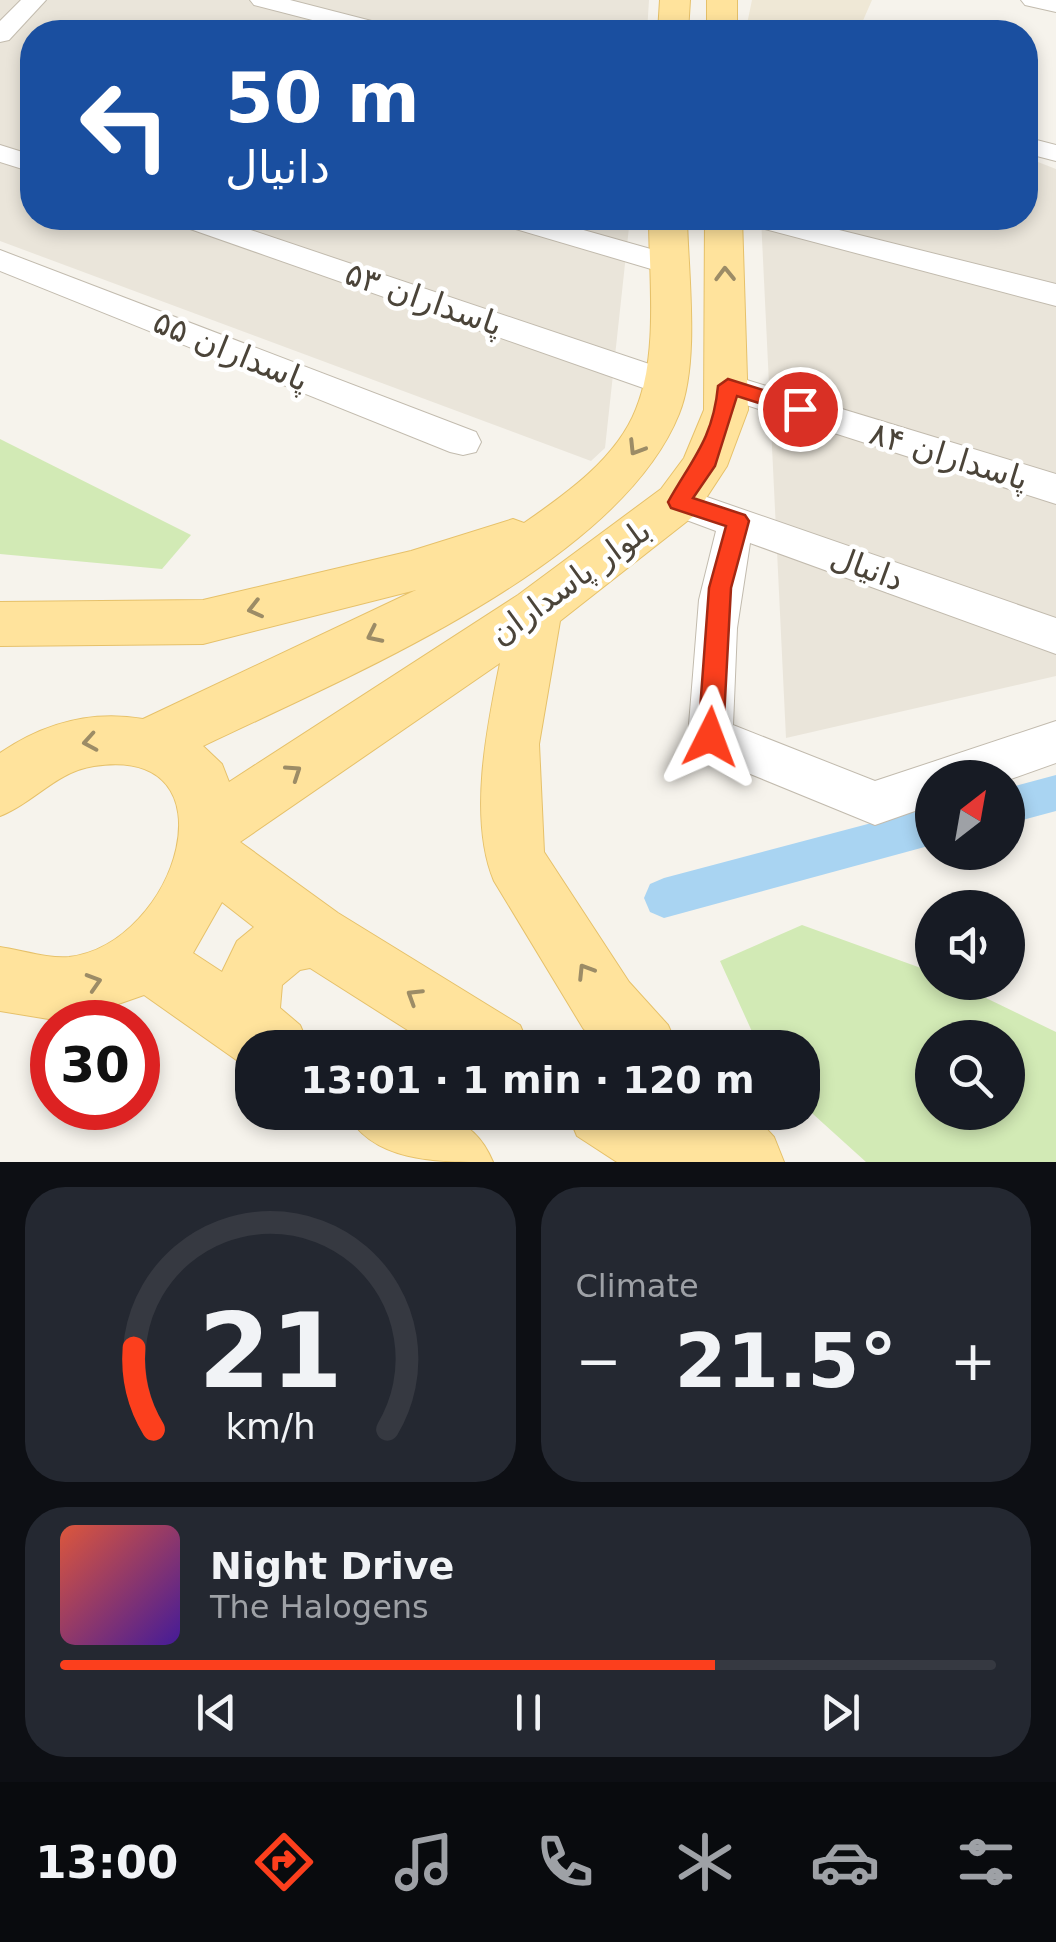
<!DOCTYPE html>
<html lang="en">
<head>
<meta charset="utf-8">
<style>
	:root { --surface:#171b24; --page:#242831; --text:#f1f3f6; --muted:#9ea1a6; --line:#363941; --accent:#fc3f1d }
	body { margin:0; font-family:"DejaVu Sans","Noto Sans Arabic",sans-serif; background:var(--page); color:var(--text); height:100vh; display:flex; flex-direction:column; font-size:38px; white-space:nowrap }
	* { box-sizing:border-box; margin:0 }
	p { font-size:32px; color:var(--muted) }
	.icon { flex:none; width:55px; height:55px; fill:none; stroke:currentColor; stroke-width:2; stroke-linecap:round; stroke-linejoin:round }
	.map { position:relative; height:1162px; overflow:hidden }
	.details { display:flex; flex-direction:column; gap:25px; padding:25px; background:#0d0f14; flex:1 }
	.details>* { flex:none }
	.guide { position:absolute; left:20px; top:20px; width:1018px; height:210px; border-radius:40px; box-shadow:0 5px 15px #0003; background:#1a4fa0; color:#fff; overflow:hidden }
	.needle { width:65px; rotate:31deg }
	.buttons { position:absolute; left:915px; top:760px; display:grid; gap:20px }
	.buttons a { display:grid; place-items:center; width:110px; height:110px; border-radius:50%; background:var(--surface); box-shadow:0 5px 15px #0003; font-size:50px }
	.speed { position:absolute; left:30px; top:1000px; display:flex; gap:20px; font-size:50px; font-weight:700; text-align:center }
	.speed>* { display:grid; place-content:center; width:130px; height:130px; border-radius:50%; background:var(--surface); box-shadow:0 5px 15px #0003; line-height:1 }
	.speed .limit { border:15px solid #d22; background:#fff; color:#111 }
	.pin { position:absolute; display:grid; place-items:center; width:85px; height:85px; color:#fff; margin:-42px; border:5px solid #fff; border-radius:50%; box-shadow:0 2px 10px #0007 }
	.me { position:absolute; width:110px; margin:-55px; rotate:3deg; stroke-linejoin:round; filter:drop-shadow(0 0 8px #0008) }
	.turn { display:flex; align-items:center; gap:35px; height:210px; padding:0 40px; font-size:45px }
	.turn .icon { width:130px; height:130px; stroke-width:2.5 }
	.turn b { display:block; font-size:70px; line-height:85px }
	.big { font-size:75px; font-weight:800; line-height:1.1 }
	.details .widget { flex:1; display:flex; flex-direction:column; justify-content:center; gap:15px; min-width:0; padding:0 35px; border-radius:40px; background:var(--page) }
	.details .dial { align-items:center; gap:0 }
	.dial svg { height:260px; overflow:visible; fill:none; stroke:var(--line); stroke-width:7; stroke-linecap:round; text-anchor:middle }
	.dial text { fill:var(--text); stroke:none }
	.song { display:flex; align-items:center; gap:30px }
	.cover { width:120px; height:120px; border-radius:15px; background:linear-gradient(135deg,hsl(10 70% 55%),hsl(260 70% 35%)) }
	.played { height:10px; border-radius:5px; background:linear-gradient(90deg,var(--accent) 70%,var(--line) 70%) }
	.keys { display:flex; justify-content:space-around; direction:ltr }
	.heat { display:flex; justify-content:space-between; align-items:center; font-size:55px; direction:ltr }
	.details .tiles { flex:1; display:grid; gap:25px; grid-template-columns:1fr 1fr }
	.widget:last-child { grid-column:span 2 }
	.trip { position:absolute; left:235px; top:1030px; width:585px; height:100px; border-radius:40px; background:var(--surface); box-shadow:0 5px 15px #0003; font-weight:800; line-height:100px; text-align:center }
	.tab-bar { display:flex; height:160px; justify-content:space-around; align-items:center; background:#090b0e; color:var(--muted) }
	.tab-bar .icon { width:70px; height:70px }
	.tab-bar .current { color:var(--accent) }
	.tab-bar b { font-size:45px; color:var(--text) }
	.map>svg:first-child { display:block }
</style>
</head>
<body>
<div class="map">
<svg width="1056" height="1162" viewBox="0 0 1056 1162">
	<rect width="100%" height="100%" fill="#f6f3ec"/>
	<g fill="#eae5da">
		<polygon points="0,0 649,0 647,32 32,32 32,218 630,218 605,448 591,461 0,241"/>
		<polygon points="1025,157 1056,169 1056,676 786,738 761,218 1025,218"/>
	</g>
	<polygon fill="#efe8d6" points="752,0 872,0 858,32 754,32 747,24"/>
	<g fill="#d2eab5" fill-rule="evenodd">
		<polygon points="0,439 191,535 162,569 0,554"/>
		<path d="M802 925 932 972V982L955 983 1056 1032V1162H866L803 1105 802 1048 759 1047 720 961ZM932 1038H1008V1112H932Z"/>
	</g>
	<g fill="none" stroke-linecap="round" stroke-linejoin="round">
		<g fill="#a9d4f2" fill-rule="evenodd">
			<polygon points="1056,775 1056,811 1008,824 1008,788"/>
			<polygon points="932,807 932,845 664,918 650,912 644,898 650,884 664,878"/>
		</g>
		<g stroke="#c2bbae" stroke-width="2">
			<g id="minor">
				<polygon points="21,0 46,0 9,40 0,42 0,21"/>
				<polygon points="250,0 290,0 395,27 398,32 359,32 254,5"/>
				<polygon points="1021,0 1056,0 1056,12 1025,5"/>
				<polygon points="1025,137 1056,145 1056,161 1025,153"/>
				<polygon points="0,145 32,155 32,172 0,162"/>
				<polygon points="172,218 215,218 673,372 678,381 673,390 661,393 649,390 176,224"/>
				<polygon points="495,218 541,218 679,257 684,264 668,274 499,224"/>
				<polygon points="742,218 791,218 1056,284 1056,306 746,224"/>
				<polygon points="0,250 476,432 481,442 476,452 463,455 450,452 0,271"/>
				<polygon points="727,374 1056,474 1056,504 715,395 710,386 715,377"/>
				<polygon points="678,487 1056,618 1056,654 750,543 737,628 733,725 875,781 1056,721 1056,763 1008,780 932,778 932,805 875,825 694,751 688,737 699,600 716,531 665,512 659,502 665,492"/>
			</g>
		</g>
		<g stroke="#e6c16a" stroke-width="2">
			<g id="major">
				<polygon points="660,0 690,0 688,32 658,32"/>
				<rect x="707" y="0" width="30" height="32"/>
				<path d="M649 218H687C688 274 700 362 679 414 618 566 344 678 203 746L222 764 229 782 518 595 661 489 684 458 704 410 705 218H742L748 410 727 466 695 515 560 621 539 744 544 852 629 982 668 1025 678 1048H600L583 1028 494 881C468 819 487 727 500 663L240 842 338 913 520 1025 530 1048H436L310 968 300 970 282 985 280 1008 300 1025 310 1048H252V1071L144 995 67 1022 0 1011V947C21 950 48 959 69 957 177 944 239 744 94 766 55 772 34 803 0 816V753C44 723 91 710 143 719L416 590 203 644 0 646V602L203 600 411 551 513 519 524 523C566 494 617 458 636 409 659 353 649 277 649 218ZM222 902 254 927 237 941 222 972 193 953Z"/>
				<path d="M346 1112C404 1112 467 1098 493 1162 435 1162 372 1162 346 1112Z"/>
				<polygon points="567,1112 751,1112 774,1137 784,1162 617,1162 577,1136"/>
			</g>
		</g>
		<use href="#minor" fill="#fff" fill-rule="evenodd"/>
		<use href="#major" fill="#ffe39c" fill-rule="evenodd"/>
	</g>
	<defs><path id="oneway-chevron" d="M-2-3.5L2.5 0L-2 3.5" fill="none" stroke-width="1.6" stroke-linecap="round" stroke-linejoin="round" transform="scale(2.5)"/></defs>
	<g stroke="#9c8c66">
		<use href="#oneway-chevron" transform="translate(725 274) rotate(-91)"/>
		<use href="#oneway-chevron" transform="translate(636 448) rotate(122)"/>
		<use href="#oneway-chevron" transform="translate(255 609) rotate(166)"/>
		<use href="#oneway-chevron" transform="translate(374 635) rotate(154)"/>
		<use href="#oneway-chevron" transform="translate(90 742) rotate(170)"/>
		<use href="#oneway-chevron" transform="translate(294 772) rotate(-34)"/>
		<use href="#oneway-chevron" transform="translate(585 971) rotate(-122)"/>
		<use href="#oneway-chevron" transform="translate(94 982) rotate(-17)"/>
		<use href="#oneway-chevron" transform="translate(414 996) rotate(-148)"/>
	</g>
	<path fill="#fc3f1d" stroke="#a42913" stroke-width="2.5" d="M728 379 808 404 810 409 800 416 737 396 715 466 693 498 745 515 749 521 731 588 723 737 719 745 710 749 701 745 698 737 709 588 726 526 671 508 668 502C692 459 713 439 718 386Z"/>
	<g text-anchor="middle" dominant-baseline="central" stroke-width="9" stroke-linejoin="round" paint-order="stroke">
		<g font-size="32" fill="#4b4439" stroke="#fff">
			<text transform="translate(424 299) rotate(19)">پاسداران ۵۳</text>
			<text transform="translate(231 351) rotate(22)">پاسداران ۵۵</text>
			<text transform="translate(949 456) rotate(17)">پاسداران ۸۴</text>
			<text transform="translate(867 568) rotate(20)">دانیال</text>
			<text transform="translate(570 582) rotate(-36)">بلوار پاسداران</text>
		</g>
	</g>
</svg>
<div class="buttons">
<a><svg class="needle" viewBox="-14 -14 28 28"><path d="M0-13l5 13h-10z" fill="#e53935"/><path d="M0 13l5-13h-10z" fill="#9ea1a6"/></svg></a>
<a><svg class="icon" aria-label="sound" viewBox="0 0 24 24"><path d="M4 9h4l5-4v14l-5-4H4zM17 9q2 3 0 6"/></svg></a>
<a><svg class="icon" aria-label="search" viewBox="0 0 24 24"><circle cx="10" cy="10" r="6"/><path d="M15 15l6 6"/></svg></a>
</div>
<div class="speed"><div class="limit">30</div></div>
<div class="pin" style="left:800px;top:409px;background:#d93025"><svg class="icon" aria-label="arrive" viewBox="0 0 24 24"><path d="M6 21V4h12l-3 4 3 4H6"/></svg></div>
<svg class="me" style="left:710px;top:737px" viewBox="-20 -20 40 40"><path d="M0-17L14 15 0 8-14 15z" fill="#fc3f1d" stroke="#fff" stroke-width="4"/></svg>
<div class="trip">13:01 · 1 min · 120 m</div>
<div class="guide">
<div class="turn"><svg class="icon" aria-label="left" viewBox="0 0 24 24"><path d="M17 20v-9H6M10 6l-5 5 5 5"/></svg><div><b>50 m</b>دانیال</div></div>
</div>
</div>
<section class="details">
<div class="tiles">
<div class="widget dial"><svg viewBox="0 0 100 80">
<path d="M14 69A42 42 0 1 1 86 69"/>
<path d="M14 69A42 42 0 0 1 8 44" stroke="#fc3f1d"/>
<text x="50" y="56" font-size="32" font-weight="700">21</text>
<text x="50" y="72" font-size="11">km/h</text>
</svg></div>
<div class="widget"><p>Climate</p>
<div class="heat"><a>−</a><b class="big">21.5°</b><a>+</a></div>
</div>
<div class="widget">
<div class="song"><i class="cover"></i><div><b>Night Drive</b><p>The Halogens</p></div></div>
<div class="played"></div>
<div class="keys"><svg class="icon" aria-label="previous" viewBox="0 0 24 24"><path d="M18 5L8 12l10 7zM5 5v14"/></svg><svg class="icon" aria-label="pause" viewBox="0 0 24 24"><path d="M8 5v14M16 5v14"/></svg><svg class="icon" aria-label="next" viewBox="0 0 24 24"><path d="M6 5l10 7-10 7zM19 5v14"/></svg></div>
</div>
</div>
</section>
<nav class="tab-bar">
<b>13:00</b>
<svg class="icon current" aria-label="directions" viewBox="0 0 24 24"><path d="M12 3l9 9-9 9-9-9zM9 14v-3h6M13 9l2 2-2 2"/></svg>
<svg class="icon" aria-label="music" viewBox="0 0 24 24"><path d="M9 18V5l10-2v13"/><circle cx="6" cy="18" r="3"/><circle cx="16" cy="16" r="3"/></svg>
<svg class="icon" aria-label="phone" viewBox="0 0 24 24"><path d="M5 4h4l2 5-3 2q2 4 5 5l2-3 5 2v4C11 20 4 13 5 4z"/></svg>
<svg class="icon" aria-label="climate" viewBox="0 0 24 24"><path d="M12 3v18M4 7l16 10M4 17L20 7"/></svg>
<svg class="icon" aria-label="car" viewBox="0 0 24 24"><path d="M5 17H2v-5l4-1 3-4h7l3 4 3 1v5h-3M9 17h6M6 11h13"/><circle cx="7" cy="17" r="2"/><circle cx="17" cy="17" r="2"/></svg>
<svg class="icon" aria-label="filters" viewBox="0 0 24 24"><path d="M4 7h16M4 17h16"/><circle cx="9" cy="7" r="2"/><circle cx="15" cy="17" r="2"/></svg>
</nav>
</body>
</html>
